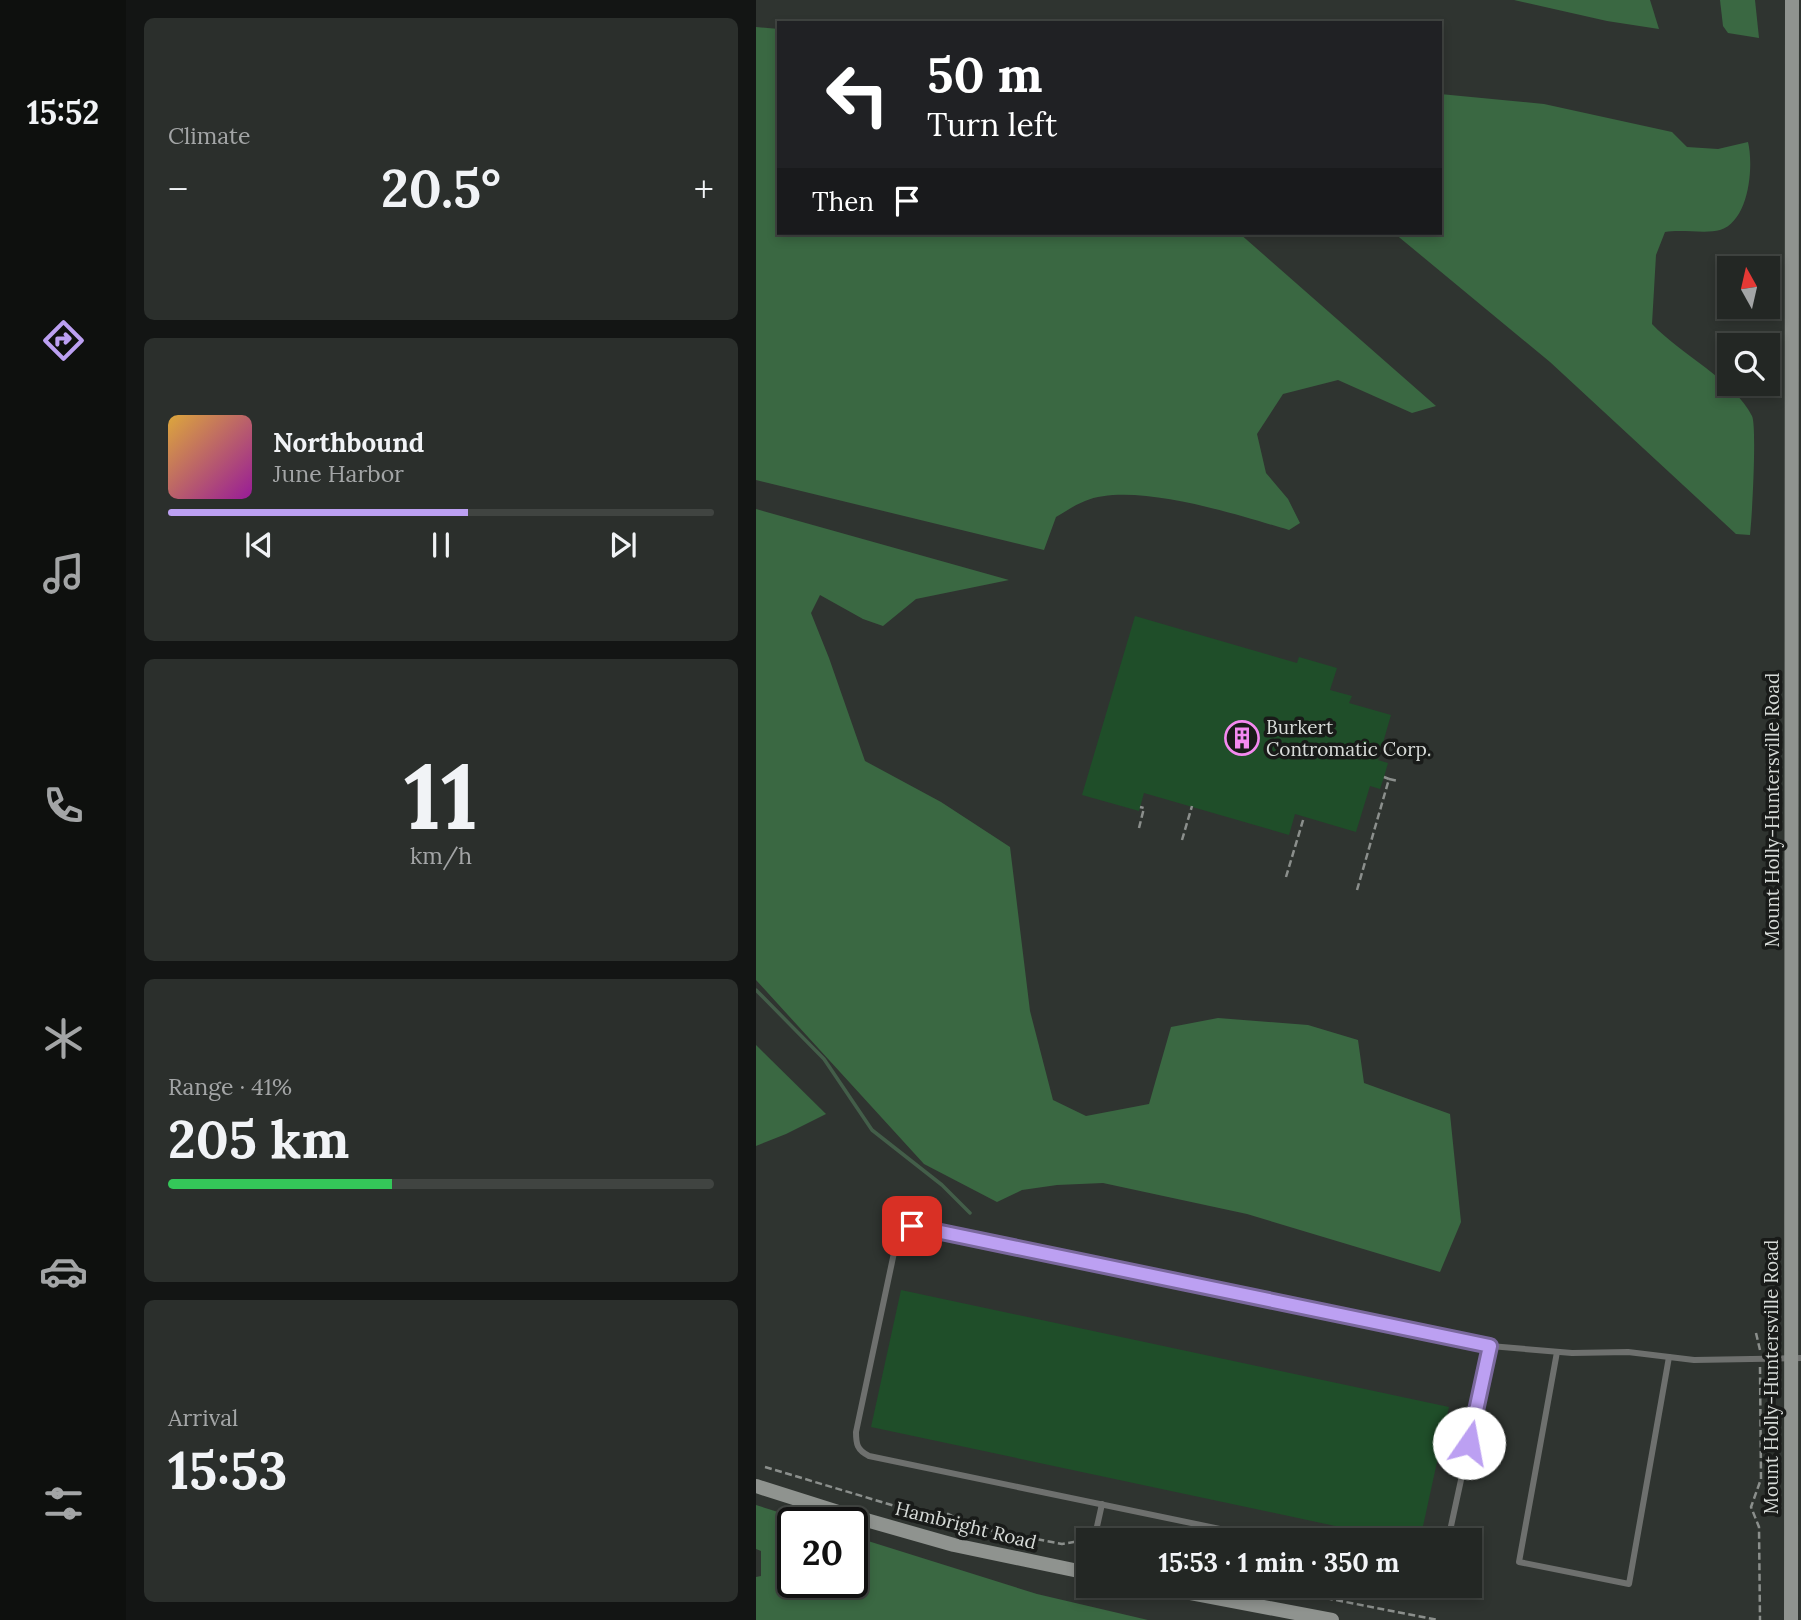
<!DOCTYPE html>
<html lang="en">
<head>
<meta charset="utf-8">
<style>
	:root { --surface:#232724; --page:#2b2f2c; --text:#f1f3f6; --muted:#a3a5a6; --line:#404441; --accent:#bca0f2 }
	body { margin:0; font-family:Lora,serif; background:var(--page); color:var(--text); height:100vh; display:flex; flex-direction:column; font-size:26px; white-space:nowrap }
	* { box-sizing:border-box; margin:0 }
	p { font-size:23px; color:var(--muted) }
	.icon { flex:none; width:38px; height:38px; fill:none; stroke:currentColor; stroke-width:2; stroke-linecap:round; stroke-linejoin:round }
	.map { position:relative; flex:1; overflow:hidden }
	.panel { display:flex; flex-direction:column; gap:18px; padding:18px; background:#131514; width:630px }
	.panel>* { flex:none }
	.top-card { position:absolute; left:21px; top:21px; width:665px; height:214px; border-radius:0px; box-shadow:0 4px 10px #0003,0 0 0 2px var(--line); background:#202124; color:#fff; overflow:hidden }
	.needle { width:46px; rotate:352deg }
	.buttons { position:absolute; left:961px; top:256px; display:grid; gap:14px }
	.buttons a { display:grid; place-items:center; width:63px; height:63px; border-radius:0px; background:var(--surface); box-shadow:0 4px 10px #0003,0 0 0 2px var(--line); font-size:35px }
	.speed { position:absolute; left:21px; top:1507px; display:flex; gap:14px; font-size:35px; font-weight:700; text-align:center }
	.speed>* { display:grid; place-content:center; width:91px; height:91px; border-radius:50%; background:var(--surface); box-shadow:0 4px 10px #0003,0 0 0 2px var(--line); line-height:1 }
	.speed .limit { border:4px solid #111; border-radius:10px; background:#fff; color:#111 }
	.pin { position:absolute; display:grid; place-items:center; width:60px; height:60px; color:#fff; margin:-30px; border-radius:14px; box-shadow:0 4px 10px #0006 }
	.me { position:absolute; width:77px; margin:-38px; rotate:12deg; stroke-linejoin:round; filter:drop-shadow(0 0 5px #0008) }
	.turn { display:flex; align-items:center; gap:24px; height:147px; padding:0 35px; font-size:32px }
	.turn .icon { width:91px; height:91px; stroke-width:2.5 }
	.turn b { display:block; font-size:49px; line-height:60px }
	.then { display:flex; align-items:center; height:66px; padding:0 35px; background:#0003; gap:14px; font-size:26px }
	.big { font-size:52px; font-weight:700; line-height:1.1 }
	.panel .widget { flex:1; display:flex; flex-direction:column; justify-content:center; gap:10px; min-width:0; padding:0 24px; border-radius:10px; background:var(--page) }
	.panel .dial { align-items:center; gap:0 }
	.dial b { font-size:91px; line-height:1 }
	.song { display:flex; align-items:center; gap:21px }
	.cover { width:84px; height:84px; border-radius:10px; background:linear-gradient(135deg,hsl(40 70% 55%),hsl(300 70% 35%)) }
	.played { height:7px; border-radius:4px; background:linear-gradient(90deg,var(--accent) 55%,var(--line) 55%) }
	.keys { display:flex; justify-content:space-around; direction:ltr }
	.heat { display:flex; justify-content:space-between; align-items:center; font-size:38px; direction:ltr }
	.charge { height:10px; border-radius:5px; background:linear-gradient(90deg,#34c759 41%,var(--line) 0) }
	.trip { position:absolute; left:320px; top:1528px; width:406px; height:70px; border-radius:0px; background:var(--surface); box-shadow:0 4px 10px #0003,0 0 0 2px var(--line); font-weight:700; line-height:70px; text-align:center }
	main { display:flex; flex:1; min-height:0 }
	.tabs { display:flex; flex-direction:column; width:126px; justify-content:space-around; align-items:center; background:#0e100e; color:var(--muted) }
	.tabs .icon { width:49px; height:49px }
	.tabs .on { color:var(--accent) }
	.tabs b { font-size:32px; color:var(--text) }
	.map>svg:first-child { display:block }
</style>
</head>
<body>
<main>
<nav class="tabs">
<b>15:52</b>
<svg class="icon on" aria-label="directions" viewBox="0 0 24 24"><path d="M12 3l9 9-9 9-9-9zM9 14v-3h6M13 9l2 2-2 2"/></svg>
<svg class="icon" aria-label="music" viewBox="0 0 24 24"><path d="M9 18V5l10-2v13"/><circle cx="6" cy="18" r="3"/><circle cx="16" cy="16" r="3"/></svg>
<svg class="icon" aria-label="phone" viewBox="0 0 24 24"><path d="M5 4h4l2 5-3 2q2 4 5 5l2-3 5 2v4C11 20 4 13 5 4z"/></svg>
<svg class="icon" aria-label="climate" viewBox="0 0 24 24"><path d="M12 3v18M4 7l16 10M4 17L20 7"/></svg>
<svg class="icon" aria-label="car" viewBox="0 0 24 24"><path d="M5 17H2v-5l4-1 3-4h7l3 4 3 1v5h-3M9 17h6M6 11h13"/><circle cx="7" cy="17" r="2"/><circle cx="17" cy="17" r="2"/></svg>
<svg class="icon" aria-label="filters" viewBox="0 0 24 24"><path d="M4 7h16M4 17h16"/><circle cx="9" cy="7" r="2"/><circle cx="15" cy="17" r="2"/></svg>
</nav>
<section class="panel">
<div class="widget"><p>Climate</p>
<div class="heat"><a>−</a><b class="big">20.5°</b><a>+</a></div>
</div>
<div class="widget">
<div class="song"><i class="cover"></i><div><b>Northbound</b><p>June Harbor</p></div></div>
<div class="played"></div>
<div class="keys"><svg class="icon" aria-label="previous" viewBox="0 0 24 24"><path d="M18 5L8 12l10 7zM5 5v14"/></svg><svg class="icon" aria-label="pause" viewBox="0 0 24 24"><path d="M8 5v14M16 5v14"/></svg><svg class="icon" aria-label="next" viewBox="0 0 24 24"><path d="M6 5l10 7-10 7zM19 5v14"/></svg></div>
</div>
<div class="widget dial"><b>11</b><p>km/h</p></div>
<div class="widget"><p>Range · 41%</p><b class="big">205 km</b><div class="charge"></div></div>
<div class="widget"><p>Arrival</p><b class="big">15:53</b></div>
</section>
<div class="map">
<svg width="1045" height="1620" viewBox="0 0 1045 1620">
	<rect width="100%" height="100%" fill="#2f3430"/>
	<g fill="#3a6842">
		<polygon points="758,0 894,0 903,29 851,21"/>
		<polygon points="964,0 999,0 1003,38 972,33 967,26"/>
		<path d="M0 27 23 29V233H483L680 406 656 413 582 380 527 394 501 434 510 473 532 499 544 523 533 530C482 515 378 481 329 501 319 505 310 511 300 517L288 550 0 480Z"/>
		<path d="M684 94 788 104 916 132 931 147 962 149 992 142C998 167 993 221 964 230 950 234 925 229 909 232L900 255 896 324C923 353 979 381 996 416 1001 426 996 519 994 535L980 534 794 362 638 233H684Z"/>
		<polygon points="0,509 253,580 160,599 127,626 107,619 64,595 55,613 73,658 109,761 185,802 254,847 274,1011 297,1100 330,1116 393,1104 415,1027 462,1018 552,1025 602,1040 608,1083 694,1114 705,1222 684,1272 491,1214 347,1183 301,1185 266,1190 241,1202 168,1164 0,980"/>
		<polygon points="0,1045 70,1114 30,1134 0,1146"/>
		<polygon points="0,1505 54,1522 37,1522 37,1582 96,1582 96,1536 281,1594 392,1620 0,1620 0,1577 5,1576 5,1551 0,1549"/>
	</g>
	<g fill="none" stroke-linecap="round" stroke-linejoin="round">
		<polyline stroke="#435e49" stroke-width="3.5" points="0,990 68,1059 116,1130 186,1185 214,1213"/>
	</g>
	<g fill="#1f4e29">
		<polygon points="379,616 541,663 543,657 581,668 574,690 596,696 593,703 635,715 622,760 632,763 628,777 624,789 614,786 600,832 539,814 533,835 388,793 383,811 326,795"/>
		<polygon points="145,1290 693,1407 664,1540 645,1540 115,1427"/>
	</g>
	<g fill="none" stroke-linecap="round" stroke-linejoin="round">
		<g stroke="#8b8f8c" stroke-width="2.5" stroke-dasharray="7 3.5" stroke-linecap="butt">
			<polyline points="633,779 642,781"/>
			<polyline points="383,828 388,808 384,807"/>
			<polyline points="426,840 436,806"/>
			<polyline points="530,877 548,817"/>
			<polyline points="601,890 633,779 628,777"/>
			<polyline points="1000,1333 1004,1350"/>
			<polyline points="1004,1367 1005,1479 995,1507 1003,1527 1004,1620"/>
			<polyline points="9,1467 169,1515 192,1514 222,1528 306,1544 329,1540"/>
			<polyline points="508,1586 682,1620"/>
		</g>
		<g stroke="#6e706e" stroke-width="6">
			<polyline points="801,1352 763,1562 873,1584 913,1357"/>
			<polyline points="338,1540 346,1504"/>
			<path d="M517 1540 113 1456C101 1450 100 1444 100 1432L139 1248 145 1232 156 1226 734 1346 816 1353 872 1352 938 1360 1045 1358"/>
			<polyline points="692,1540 734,1346"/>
		</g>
		<g stroke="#8f938f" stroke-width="14">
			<polyline points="0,1486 82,1512 198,1545 332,1573"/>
			<polyline points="398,1586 576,1620"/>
			<polyline points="1035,1620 1036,0"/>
		</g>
	</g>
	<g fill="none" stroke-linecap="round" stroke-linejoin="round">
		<g stroke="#7a689d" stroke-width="18">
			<polyline id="route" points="156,1226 734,1346 713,1443"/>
		</g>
		<use href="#route" stroke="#bca0f2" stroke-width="12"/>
	</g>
	<defs>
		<g id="building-ring" transform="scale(1.75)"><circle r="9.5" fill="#191b19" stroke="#f489f0" stroke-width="1.5"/><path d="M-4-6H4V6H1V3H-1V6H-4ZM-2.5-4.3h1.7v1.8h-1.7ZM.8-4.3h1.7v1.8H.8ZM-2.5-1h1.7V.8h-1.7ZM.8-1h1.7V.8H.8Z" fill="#f489f0"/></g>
	</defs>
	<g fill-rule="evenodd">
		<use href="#building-ring" x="486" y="738"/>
	</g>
	<g text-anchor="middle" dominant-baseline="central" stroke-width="7" stroke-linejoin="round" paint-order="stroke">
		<g font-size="19" fill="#d7dbd8" stroke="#191b19" text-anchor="start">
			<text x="510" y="727">Burkert<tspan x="510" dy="22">Contromatic Corp.</tspan></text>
		</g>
		<g font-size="19" fill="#d7dbd8" stroke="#191b19">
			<text transform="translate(1016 810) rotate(-90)">Mount Holly-Huntersville Road</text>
			<text transform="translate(1015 1377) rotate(-90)">Mount Holly-Huntersville Road</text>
			<text transform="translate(210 1525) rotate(14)">Hambright Road</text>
		</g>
	</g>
</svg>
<div class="buttons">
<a><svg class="needle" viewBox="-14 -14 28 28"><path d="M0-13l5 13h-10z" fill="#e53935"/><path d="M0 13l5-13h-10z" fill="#a3a5a6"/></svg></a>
<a><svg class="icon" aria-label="search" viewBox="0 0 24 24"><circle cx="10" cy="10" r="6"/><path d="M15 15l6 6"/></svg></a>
</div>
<div class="speed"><div class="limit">20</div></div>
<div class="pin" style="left:156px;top:1226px;background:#d93025"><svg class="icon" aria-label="arrive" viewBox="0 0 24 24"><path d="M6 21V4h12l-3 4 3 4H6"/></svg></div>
<svg class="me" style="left:713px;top:1443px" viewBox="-20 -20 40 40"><circle r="19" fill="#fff"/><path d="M0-13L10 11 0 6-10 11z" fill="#bca0f2"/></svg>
<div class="trip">15:53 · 1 min · 350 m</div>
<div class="top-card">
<div class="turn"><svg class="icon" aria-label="left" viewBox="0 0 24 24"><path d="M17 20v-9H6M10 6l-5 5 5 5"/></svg><div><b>50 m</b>Turn left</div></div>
<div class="then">Then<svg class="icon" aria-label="arrive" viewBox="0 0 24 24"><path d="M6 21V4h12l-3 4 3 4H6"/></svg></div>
</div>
</div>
</main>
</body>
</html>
